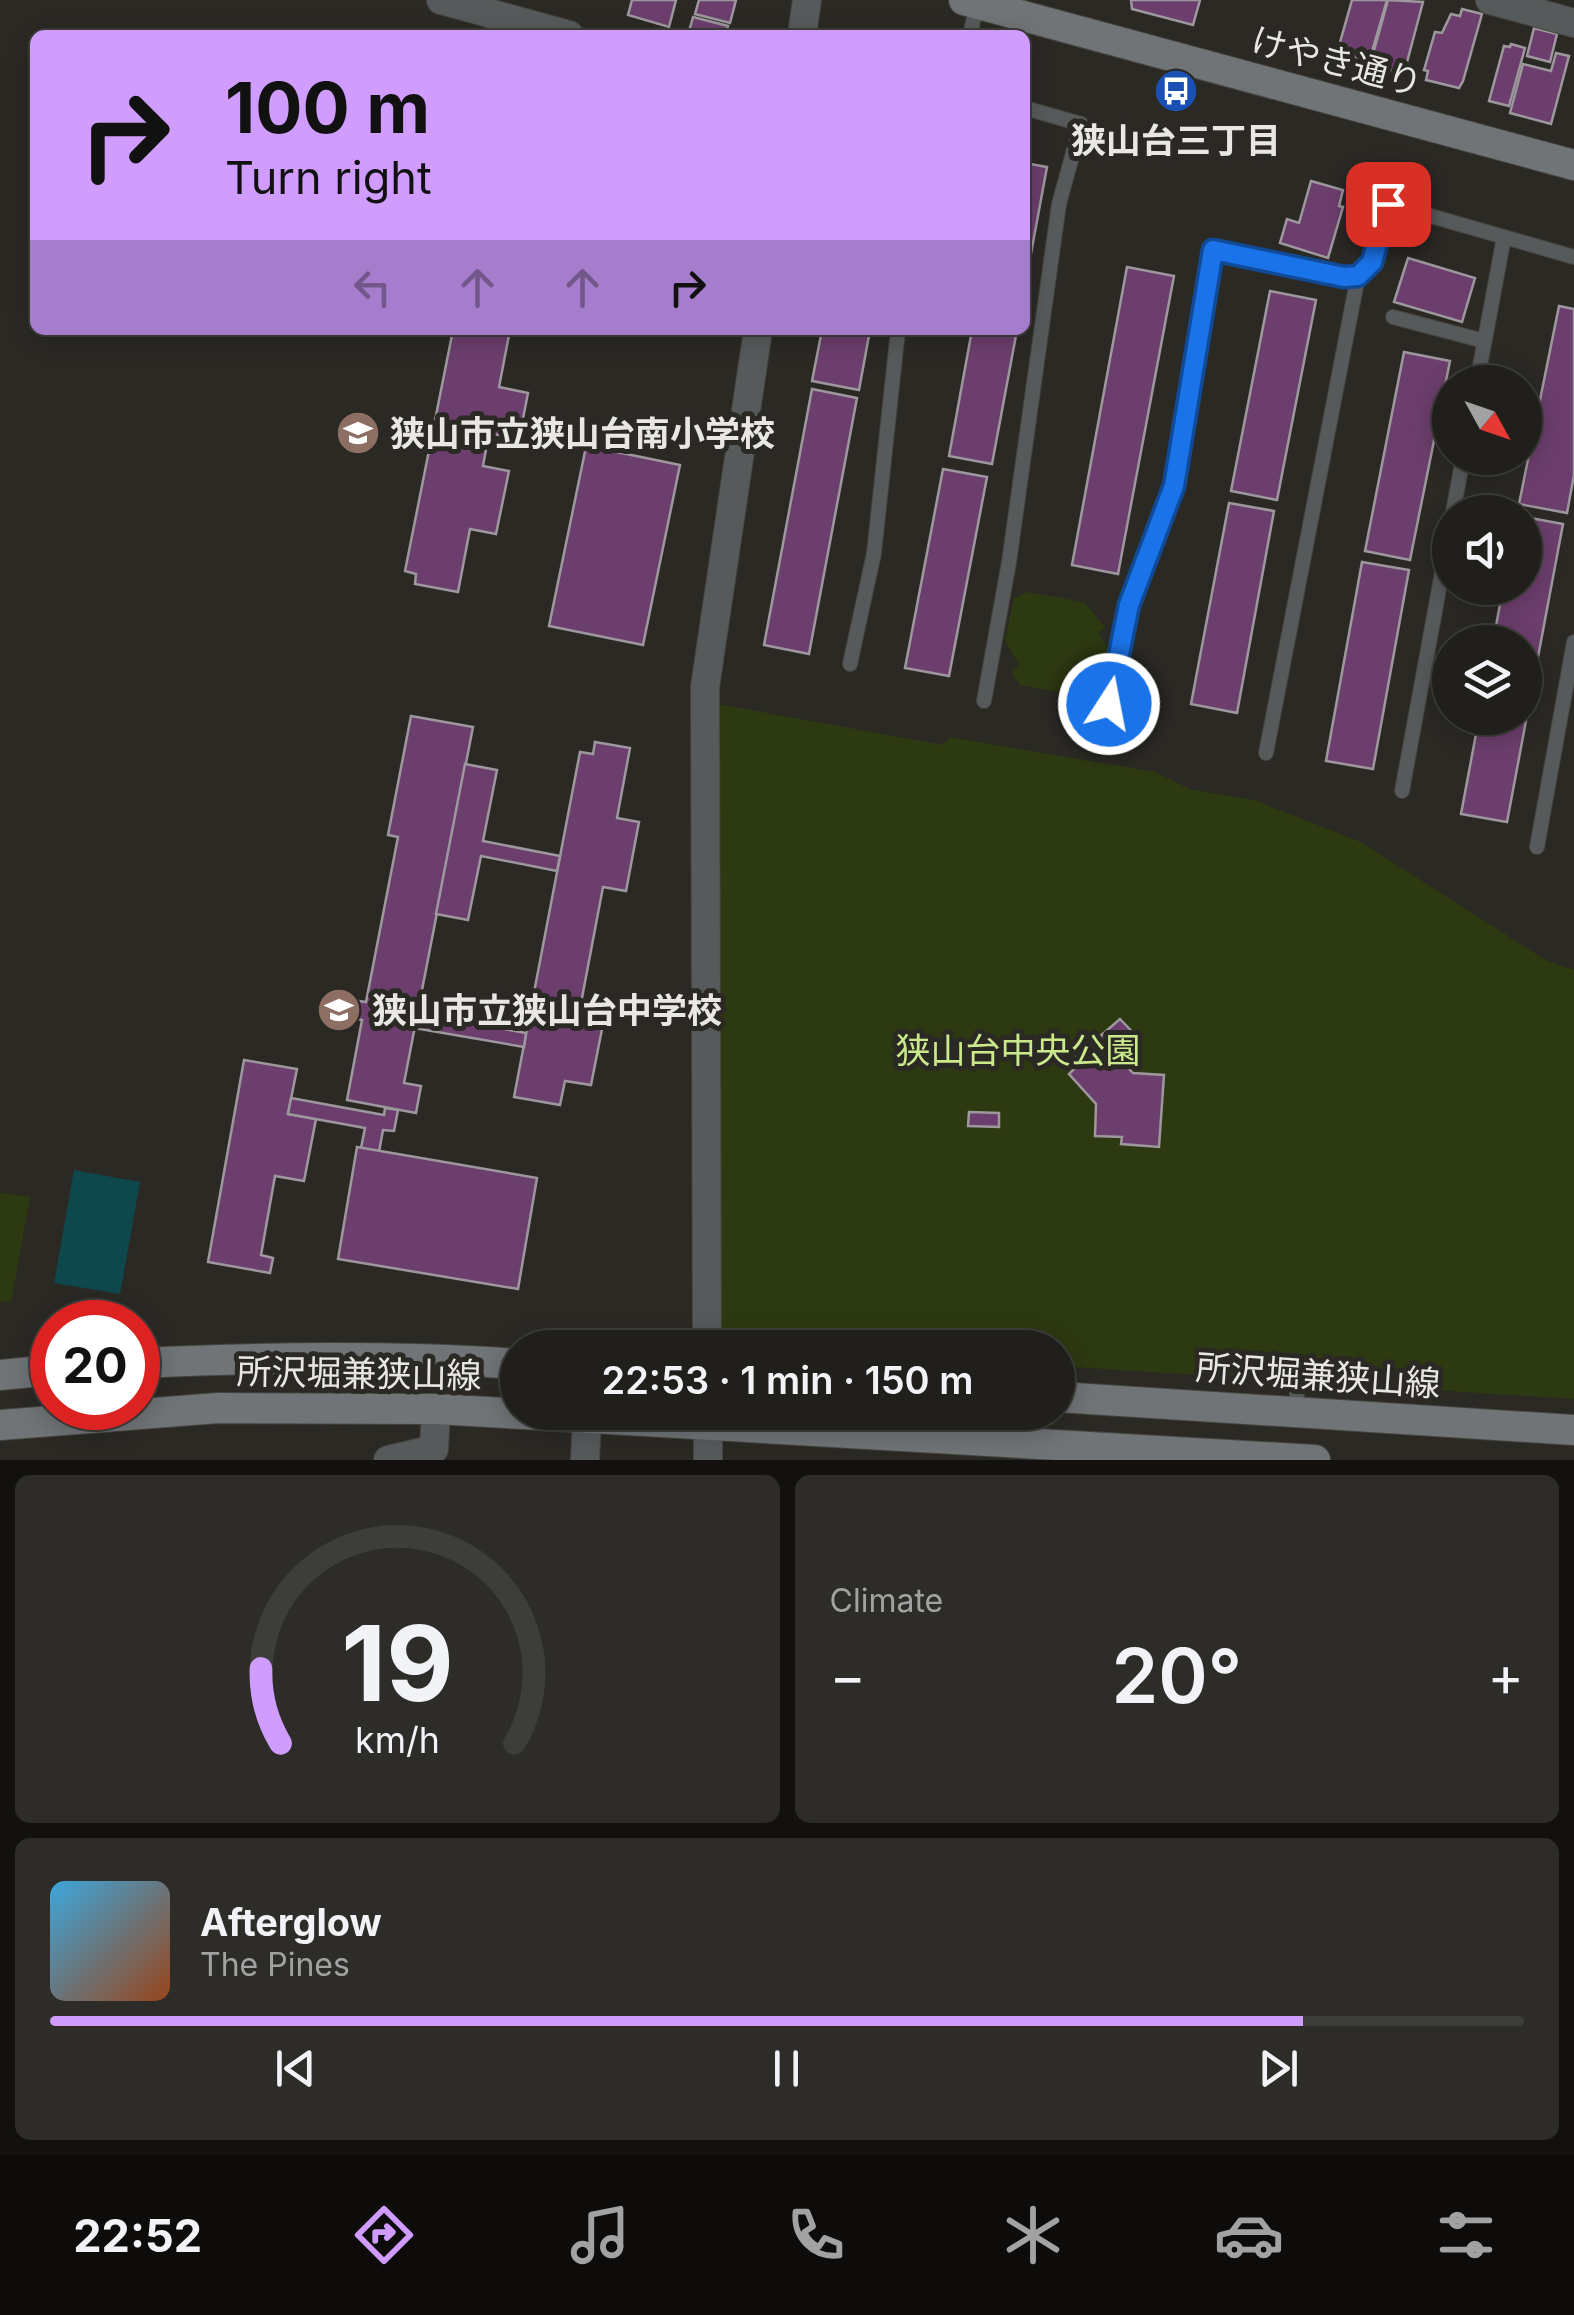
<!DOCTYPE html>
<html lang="en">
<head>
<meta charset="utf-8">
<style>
	:root { --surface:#201f1b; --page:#2d2c28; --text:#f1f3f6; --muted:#a2a2a3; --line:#3d3d3a; --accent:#d09dff }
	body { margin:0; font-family:Inter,"Noto Sans JP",sans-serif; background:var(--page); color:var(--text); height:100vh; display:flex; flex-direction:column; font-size:38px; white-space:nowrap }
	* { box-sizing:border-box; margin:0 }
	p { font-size:32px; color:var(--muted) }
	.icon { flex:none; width:55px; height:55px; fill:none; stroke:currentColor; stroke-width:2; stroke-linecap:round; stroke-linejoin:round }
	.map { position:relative; height:1460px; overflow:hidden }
	.panel { display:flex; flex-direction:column; gap:15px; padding:15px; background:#12110f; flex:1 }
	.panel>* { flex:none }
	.guide { position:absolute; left:30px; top:30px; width:1000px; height:305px; border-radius:15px; box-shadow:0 5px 25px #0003,0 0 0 2px var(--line); background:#d09dff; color:#111; overflow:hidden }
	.needle { width:65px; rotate:130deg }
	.controls { position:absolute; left:1432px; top:365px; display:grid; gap:20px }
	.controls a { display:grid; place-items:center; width:110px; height:110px; border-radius:50%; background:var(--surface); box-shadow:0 5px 25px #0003,0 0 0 2px var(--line); font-size:50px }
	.speed { position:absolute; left:30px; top:1300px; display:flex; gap:20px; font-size:50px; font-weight:700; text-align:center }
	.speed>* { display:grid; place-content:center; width:130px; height:130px; border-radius:50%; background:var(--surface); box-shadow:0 5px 25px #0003,0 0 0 2px var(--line); line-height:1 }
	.speed .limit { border:15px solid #d22; background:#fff; color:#111 }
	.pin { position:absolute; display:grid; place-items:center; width:85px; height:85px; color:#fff; margin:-42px; border-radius:20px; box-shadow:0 5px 15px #0006 }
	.me { position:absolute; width:110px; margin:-55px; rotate:11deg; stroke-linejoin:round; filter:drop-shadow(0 0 8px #0008) }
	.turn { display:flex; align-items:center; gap:35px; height:210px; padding:0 30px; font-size:45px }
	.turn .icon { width:130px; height:130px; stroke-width:2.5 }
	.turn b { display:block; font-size:70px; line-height:85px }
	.lanes { display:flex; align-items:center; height:95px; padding:0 30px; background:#0003; justify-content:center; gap:50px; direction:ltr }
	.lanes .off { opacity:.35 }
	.big { font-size:75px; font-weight:600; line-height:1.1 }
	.panel .widget { flex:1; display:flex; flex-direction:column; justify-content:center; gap:15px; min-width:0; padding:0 35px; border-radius:15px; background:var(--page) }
	.panel .dial { align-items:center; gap:0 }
	.dial svg { height:260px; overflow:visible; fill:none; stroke:var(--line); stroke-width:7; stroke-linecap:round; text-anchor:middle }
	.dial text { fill:var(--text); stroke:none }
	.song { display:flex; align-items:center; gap:30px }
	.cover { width:120px; height:120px; border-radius:15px; background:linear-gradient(135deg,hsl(200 70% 55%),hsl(20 70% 35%)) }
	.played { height:10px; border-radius:5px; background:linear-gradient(90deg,var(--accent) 85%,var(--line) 85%) }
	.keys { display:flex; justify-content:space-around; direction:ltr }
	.heat { display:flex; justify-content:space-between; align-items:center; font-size:55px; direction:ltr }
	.panel .tiles { flex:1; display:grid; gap:15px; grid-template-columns:1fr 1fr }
	.widget:last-child { grid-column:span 2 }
	.trip { position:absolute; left:500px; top:1330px; width:575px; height:100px; border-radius:50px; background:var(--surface); box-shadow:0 5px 25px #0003,0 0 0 2px var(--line); font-weight:600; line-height:100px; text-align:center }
	.tabs { display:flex; height:160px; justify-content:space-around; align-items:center; background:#0d0c0b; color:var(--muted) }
	.tabs .icon { width:70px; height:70px }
	.tabs .on { color:var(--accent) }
	.tabs b { font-size:45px; color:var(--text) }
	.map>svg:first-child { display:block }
</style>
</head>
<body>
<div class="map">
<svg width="1574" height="1460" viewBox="0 0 1574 1460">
	<rect width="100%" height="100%" fill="#2b2924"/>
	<g fill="#2d3911">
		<polygon points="1027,592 1084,602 1105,627 1098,633 1115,658 1109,683 1089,697 1020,685 1011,672 1019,665 1005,640 1014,598"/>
		<polygon points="718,704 943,745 950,737 1155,772 1190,789 1254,800 1361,842 1547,961 1574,970 1574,1399 1058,1366 1058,1348 729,1345 721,1334"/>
		<polygon points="0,1192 30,1197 11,1303 0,1301"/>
	</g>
	<polygon fill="#0e484d" points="74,1170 140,1182 120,1294 54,1283"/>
	<g fill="#6c3e6d" stroke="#9d989d" stroke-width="2.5">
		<polygon points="632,0 676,0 669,27 628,15"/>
		<polygon points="699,0 736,0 730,23 695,14"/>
		<polygon points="1131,0 1200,0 1193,25 1132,9"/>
		<polygon points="1352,0 1387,0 1369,62 1337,53"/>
		<polygon points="1388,0 1423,2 1406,66 1398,64 1396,72 1370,65"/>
		<polygon points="1462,9 1482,14 1463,81 1459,88 1426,80 1428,71 1424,70 1435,32 1442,33 1451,14 1460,16"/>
		<polygon points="693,17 728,26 725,35 688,35"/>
		<polygon points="1534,28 1557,34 1550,62 1527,56"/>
		<polygon points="1511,44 1525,48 1509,106 1489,101 1504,46 1510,47"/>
		<polygon points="1556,53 1569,56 1551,124 1510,113 1523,64 1551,71"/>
		<polygon points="1025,163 1047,167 1025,286"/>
		<polygon points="1311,181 1343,190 1339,206 1343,207 1328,258 1280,243 1287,219 1299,223"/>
		<polygon points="1408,258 1475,278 1462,322 1394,302"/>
		<polygon points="1127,267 1174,276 1118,574 1072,565"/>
		<polygon points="1270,291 1316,300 1277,500 1231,491"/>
		<polygon points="1559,306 1574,309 1574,475 1567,513 1519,504"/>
		<polygon points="453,330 510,330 499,387 528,393 519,439 489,433 483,466 509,471 496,534 470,529 458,592 415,584 416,574 405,571"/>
		<polygon points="822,330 870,330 859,390 812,381"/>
		<polygon points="972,330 1017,330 992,464 949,456"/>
		<polygon points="1404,352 1450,361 1410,560 1365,551"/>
		<polygon points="812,389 857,398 809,654 764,645"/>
		<polygon points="588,437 610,440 607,450 680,465 643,645 549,626"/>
		<polygon points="943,469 987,477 949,676 905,668"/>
		<polygon points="1229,503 1274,511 1237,713 1191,704"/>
		<polygon points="1525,517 1563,524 1507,822 1461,814 1479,718 1525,718 1525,642 1493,642 1503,588 1525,588"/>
		<polygon points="1362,562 1409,570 1373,769 1326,761"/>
		<polygon points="411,716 473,727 404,1083 421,1086 416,1113 347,1100 362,1020 356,1019 359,1001 366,1002 398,837 388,835"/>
		<polygon points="595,742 630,748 617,818 639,822 626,891 603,887 578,1019 603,1024 591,1085 565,1081 560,1105 514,1097 580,752 593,754"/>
		<polygon points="465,764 497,770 483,841 560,856 557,871 481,856 468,920 436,914"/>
		<polygon points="417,1013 526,1033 524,1047 414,1028"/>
		<polygon points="1120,1019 1140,1040 1119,1058 1133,1073 1164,1075 1159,1147 1121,1144 1122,1137 1095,1136 1096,1104 1069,1074 1081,1062 1076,1057"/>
		<polygon points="244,1060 297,1069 288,1114 316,1119 304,1181 275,1176 261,1255 273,1258 270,1273 208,1262"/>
		<polygon points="291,1098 384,1115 385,1108 398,1110 394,1131 383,1130 379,1152 361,1148 365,1128 288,1114"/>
		<polygon points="969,1112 999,1113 999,1127 968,1126"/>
		<polygon points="357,1147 537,1178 518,1289 338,1259"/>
	</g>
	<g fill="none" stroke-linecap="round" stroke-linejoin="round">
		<g stroke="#45443f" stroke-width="16">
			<g id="lane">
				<polyline points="970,35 977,4"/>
				<polyline points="1393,317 1484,341"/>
				<polyline points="1477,382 1504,237"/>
				<polyline points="1453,512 1463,458"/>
				<polyline points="850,664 874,553 898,330"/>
				<polyline points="984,701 1009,562 1059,204 1081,124 1025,108"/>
				<polyline points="1109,705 1129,605 1174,486 1213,250 1345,277 1358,276 1372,262 1389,204 1574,257"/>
				<polyline points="1266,753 1358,276"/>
				<polyline points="1402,791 1450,529"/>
				<polyline points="1537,847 1574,642"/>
				<polyline points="1296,1411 1298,1375"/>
			</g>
		</g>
		<g stroke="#45443f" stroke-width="30">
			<g id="street">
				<polyline points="441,0 569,35"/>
				<polyline points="1490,0 1574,23"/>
				<polyline points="802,35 807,0"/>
				<polyline points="707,1348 705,687 758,330"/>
				<polyline points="708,1412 708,1460"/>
				<polyline points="388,1460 434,1449 436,1409"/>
				<polyline points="585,1460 587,1419"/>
			</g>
		</g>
		<g stroke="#45443f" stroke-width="32">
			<g id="secondary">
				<polyline points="964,0 1574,165"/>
				<path d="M138 1363C265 1357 390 1355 518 1364"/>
				<polyline points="0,1375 52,1370"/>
				<polyline points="1058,1397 1574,1430"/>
				<polyline points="0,1425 218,1408 436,1409 1315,1460"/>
			</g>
		</g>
		<use href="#lane" stroke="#575a5b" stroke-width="14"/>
		<use href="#street" stroke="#575a5b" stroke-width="28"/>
		<use href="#secondary" stroke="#707477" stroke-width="30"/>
	</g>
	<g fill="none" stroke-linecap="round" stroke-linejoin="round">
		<g stroke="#114b97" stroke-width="25">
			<polyline id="route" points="1109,704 1129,605 1174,486 1213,250 1344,277 1358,276 1372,262 1388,204"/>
		</g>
		<use href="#route" stroke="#1a73e8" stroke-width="18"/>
	</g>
	<defs>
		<g id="bus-disc" transform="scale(2.25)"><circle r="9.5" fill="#1a4fb4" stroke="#2b2924"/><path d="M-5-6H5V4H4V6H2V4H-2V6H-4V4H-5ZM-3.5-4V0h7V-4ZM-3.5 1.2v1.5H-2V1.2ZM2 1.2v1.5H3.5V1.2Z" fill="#fff"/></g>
		<g id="school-disc" transform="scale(2.25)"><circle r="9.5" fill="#8d6e63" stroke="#2b2924"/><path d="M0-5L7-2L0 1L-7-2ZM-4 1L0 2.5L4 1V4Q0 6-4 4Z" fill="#fff"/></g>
	</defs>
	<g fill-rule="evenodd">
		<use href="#bus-disc" x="1176" y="91"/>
		<use href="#school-disc" x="358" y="433"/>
		<use href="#school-disc" x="339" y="1010"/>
	</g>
	<g text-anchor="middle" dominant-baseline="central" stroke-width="10" stroke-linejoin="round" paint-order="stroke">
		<g font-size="35" fill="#e8e7e3" stroke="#2b2924">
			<text transform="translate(1337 61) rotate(15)">けやき通り</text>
			<text transform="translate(359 1373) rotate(1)">所沢堀兼狭山線</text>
			<text transform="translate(1318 1375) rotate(4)">所沢堀兼狭山線</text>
		</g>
		<g font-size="35" font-weight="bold" fill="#e8e7e3" stroke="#2b2924" text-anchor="start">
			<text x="1176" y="140" text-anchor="middle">狭山台三丁目</text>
			<text x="390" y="433">狭山市立狭山台南小学校</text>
			<text x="372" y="1010">狭山市立狭山台中学校</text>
		</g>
		<g font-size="35" fill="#c9e98b" stroke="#2b2924">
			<text x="1018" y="1050">狭山台中央公園</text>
		</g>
	</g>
</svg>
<div class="controls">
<a><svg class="needle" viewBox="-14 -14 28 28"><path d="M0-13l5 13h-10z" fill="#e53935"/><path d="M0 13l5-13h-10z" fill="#a2a2a3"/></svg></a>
<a><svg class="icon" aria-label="sound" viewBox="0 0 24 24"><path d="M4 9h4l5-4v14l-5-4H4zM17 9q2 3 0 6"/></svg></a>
<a><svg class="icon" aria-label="layers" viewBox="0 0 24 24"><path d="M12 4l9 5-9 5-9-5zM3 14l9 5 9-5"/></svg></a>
</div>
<div class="speed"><div class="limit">20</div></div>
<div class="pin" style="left:1388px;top:204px;background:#d93025"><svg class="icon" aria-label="arrive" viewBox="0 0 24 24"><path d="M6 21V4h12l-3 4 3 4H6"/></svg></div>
<svg class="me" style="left:1109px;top:704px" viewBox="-20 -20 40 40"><circle r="17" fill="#1a73e8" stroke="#fff" stroke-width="3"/><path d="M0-11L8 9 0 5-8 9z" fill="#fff"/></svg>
<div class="trip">22:53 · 1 min · 150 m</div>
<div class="guide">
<div class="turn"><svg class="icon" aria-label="right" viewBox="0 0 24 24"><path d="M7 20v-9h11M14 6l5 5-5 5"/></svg><div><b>100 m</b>Turn right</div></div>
<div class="lanes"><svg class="icon off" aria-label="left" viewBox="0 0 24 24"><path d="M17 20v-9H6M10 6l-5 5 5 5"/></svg><svg class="icon off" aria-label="ahead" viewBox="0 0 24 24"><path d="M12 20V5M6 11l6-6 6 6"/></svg><svg class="icon off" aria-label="ahead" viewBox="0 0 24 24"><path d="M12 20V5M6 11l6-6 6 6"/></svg><svg class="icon" aria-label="right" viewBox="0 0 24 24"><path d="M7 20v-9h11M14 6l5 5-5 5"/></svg></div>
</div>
</div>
<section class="panel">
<div class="tiles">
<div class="widget dial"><svg viewBox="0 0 100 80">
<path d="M14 69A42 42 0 1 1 86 69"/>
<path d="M14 69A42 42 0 0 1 8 46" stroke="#d09dff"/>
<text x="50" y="56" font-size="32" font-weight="700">19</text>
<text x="50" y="72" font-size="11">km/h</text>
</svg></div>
<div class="widget"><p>Climate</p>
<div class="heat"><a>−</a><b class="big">20°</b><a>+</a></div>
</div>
<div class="widget">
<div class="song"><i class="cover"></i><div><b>Afterglow</b><p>The Pines</p></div></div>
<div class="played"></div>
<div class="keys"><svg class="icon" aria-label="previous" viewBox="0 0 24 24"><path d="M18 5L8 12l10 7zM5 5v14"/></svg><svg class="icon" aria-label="pause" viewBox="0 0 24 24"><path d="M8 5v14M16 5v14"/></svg><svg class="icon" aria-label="next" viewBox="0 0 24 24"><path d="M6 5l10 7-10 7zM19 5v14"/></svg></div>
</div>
</div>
</section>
<nav class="tabs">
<b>22:52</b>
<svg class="icon on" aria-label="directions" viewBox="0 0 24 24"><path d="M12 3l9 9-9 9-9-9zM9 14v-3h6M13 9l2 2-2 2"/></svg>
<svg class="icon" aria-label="music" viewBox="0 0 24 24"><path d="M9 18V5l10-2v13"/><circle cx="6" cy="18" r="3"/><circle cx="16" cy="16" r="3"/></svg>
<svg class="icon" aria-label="phone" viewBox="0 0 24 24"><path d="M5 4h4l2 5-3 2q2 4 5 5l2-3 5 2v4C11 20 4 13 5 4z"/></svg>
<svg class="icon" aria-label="climate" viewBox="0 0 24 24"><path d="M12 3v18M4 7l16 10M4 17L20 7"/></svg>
<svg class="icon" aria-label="car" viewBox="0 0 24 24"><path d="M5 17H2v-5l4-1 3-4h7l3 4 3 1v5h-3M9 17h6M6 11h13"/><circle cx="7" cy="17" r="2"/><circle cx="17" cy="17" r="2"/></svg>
<svg class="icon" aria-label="filters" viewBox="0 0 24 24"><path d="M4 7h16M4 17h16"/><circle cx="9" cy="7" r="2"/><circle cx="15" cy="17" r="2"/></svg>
</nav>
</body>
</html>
